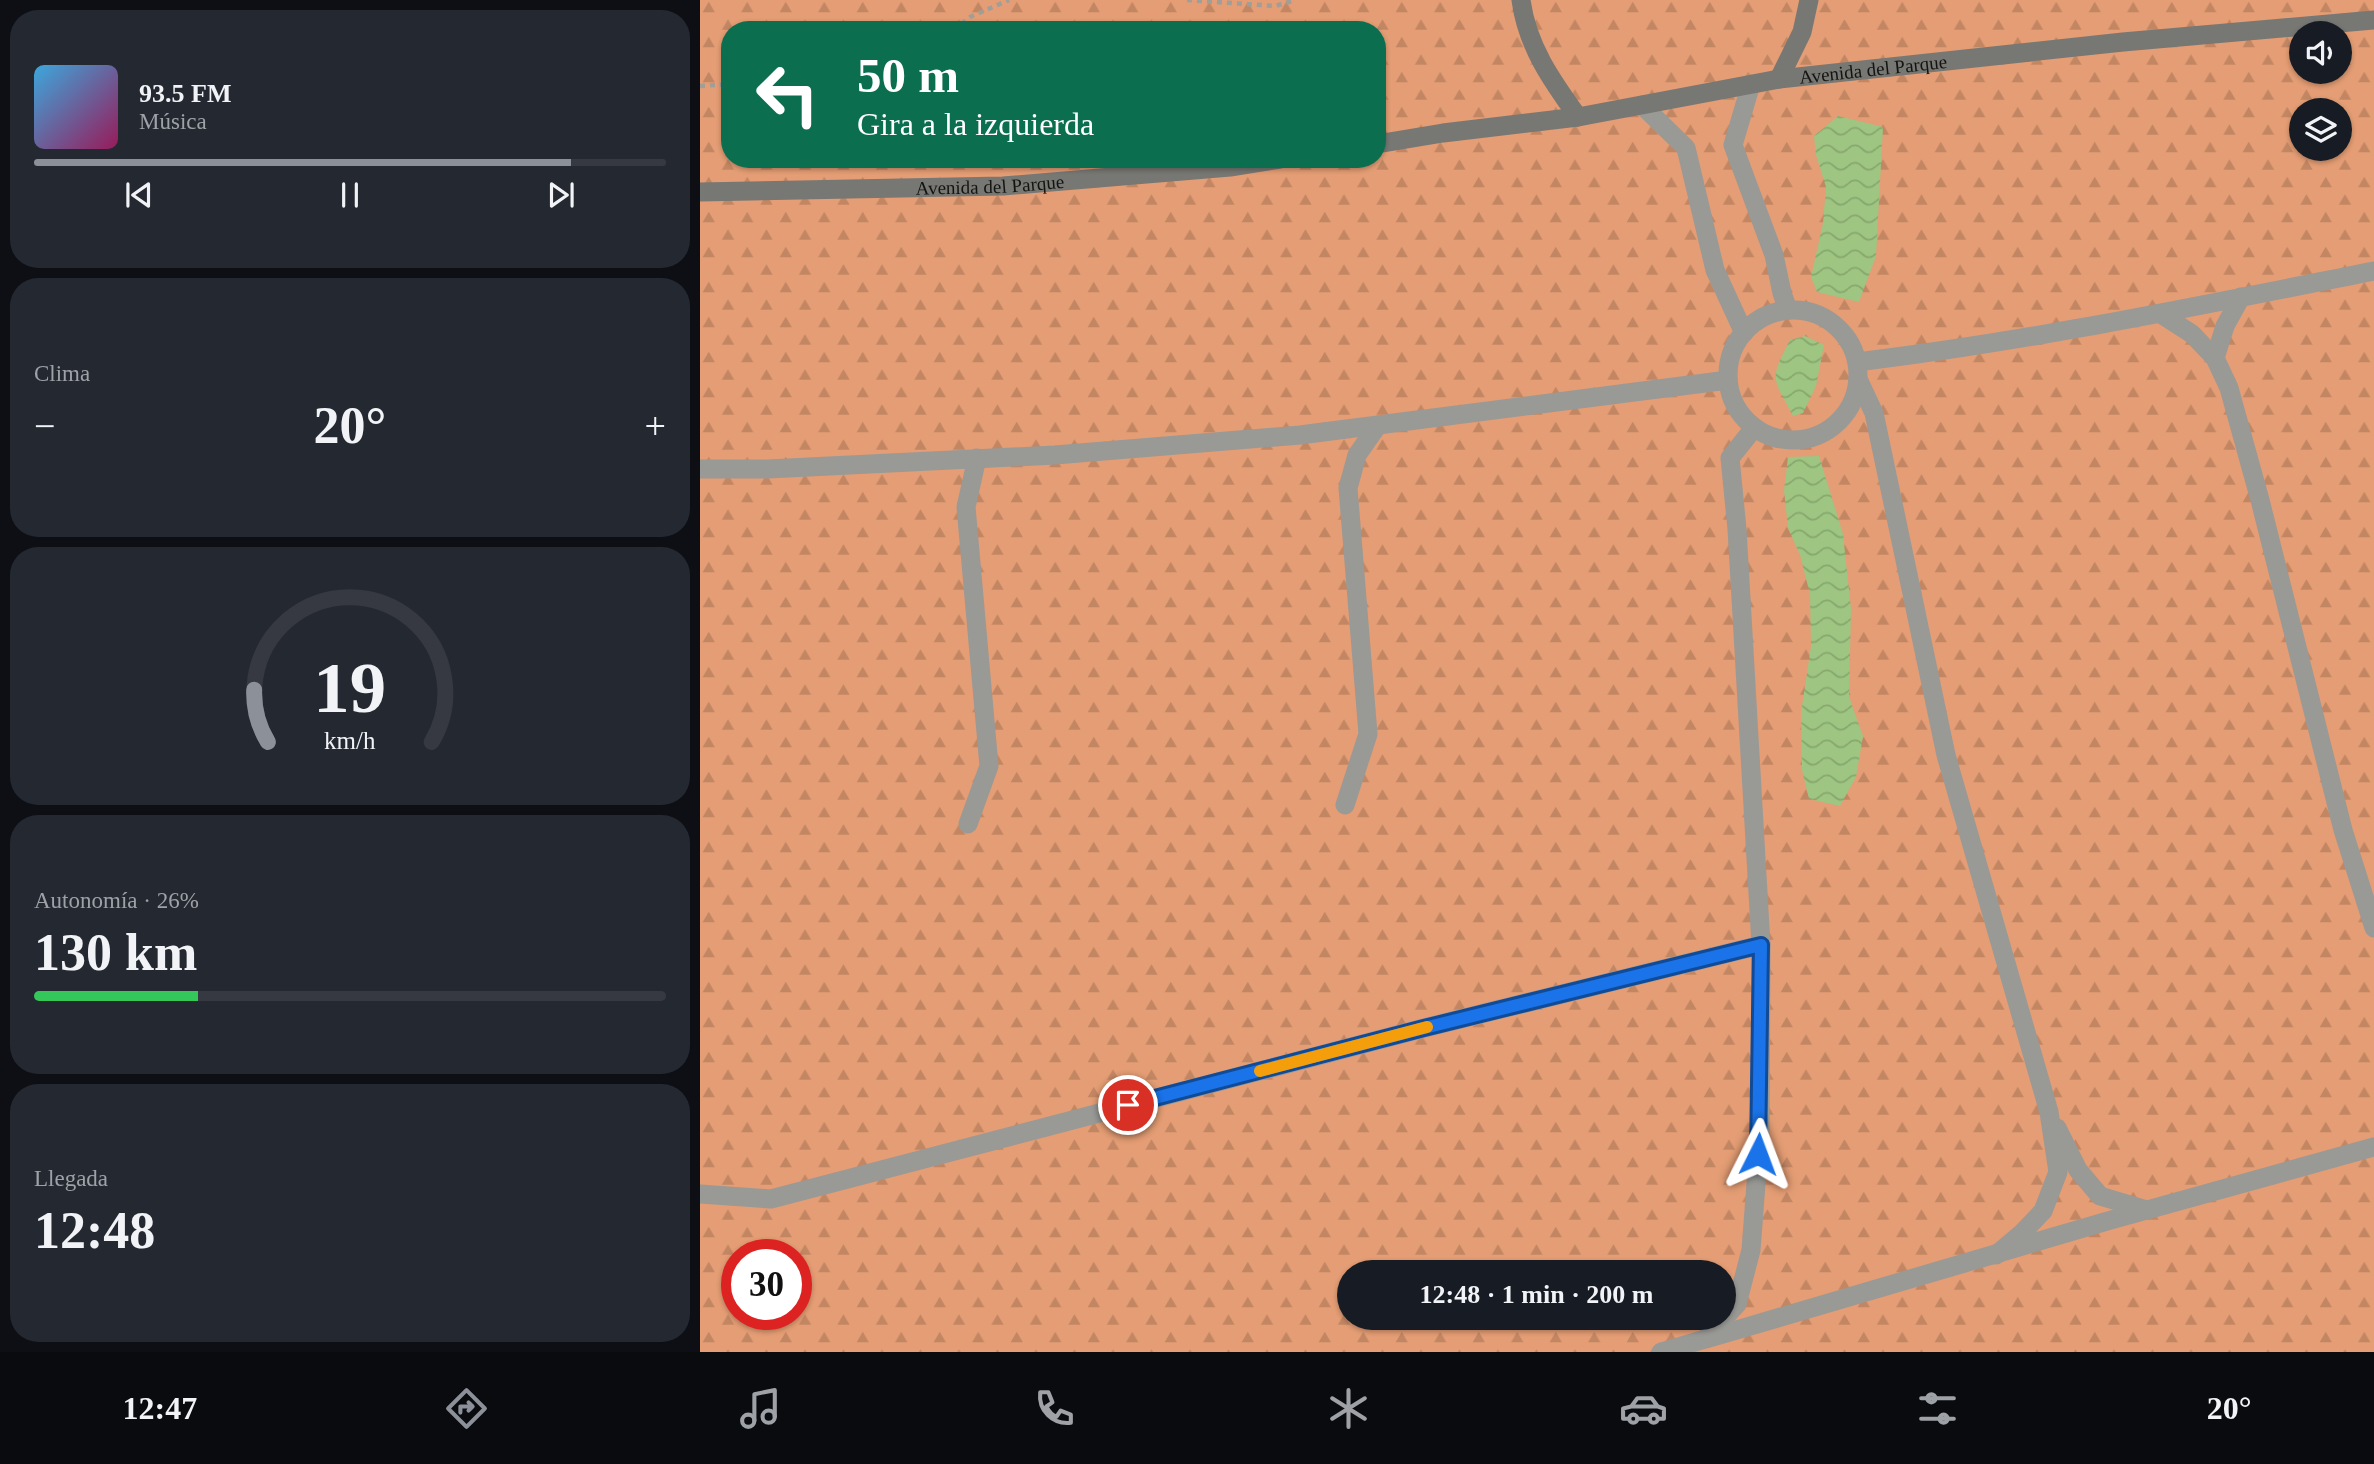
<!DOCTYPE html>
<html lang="es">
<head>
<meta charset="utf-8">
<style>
	:root { --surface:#171b24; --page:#242831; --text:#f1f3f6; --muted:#9ea1a6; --line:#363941; --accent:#8c9099 }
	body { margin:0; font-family:"Times New Roman",serif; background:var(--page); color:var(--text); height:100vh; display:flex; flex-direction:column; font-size:26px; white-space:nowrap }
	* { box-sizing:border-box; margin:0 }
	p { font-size:23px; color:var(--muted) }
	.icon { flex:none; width:38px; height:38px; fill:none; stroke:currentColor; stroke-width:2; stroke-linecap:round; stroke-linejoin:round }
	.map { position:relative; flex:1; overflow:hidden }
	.side { display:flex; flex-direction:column; gap:10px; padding:10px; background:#0d0f14; width:700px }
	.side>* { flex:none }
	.banner { position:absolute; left:21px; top:21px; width:665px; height:147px; border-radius:28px; box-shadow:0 2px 5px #0004; background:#0b6e4f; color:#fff; overflow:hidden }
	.buttons { position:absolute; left:1589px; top:21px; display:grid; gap:14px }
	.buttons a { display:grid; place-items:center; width:63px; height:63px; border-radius:50%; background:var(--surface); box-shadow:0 2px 5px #0004; font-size:35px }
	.speed { position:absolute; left:21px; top:1239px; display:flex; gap:14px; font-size:35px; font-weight:700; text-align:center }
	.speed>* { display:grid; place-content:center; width:91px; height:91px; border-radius:50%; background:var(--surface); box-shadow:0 2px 5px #0004; line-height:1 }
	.speed .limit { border:10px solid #d22; background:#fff; color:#111 }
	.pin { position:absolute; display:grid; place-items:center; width:60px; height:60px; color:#fff; margin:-30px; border:4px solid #fff; border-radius:50%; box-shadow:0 2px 7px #0007 }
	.me { position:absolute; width:77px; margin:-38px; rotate:3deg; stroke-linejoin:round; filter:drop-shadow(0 0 5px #0008) }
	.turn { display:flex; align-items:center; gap:24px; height:147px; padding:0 21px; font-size:32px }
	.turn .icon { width:91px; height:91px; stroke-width:2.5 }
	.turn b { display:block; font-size:49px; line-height:60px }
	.big { font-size:52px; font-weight:700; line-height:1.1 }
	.side .widget { flex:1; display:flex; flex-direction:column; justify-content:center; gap:10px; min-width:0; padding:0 24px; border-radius:28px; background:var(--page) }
	.side .dial { align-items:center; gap:0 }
	.dial svg { height:182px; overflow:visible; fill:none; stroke:var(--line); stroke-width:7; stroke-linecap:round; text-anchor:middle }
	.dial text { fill:var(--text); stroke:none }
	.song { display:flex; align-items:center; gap:21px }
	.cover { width:84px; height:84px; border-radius:10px; background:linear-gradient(135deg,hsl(200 70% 55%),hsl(330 70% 35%)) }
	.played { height:7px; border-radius:4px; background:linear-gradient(90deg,var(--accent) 85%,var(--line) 85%) }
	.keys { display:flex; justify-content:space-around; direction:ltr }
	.heat { display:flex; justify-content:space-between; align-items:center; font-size:38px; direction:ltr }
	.charge { height:10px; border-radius:5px; background:linear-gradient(90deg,#34c759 26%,var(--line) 0) }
	.trip { position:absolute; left:637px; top:1260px; width:399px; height:70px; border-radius:35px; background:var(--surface); box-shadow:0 2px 5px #0004; font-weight:700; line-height:70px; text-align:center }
	.tabs { display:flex; height:112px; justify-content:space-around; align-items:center; background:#090b0e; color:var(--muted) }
	.tabs .icon { width:49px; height:49px }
	.tabs .selected { color:var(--accent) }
	.tabs b { font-size:32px; color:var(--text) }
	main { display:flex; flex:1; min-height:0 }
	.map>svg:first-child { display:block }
</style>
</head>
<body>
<main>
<section class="side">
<div class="widget">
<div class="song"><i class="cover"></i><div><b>93.5 FM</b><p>Música</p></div></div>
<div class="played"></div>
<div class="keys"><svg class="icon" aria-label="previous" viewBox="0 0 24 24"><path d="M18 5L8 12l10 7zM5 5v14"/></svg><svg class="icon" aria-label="pause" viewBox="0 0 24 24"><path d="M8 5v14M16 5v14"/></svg><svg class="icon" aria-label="next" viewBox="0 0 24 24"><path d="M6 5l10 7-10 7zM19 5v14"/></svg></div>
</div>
<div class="widget"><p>Clima</p>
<div class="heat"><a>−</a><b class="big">20°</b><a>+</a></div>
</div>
<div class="widget dial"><svg viewBox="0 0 100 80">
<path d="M14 69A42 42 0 1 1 86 69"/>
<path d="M14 69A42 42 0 0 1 8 46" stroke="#8c9099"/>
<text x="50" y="56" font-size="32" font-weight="700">19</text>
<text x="50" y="72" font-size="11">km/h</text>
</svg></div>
<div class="widget"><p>Autonomía · 26%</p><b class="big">130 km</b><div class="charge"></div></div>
<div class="widget"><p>Llegada</p><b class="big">12:48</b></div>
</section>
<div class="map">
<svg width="1674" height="1352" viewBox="0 0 1674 1352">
	<defs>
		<pattern id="forest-firs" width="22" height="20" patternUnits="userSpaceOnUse" patternTransform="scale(1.75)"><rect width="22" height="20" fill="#e49d74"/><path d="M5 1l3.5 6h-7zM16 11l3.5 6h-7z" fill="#c38663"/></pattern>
		<pattern id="water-waves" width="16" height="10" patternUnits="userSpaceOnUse" patternTransform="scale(1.75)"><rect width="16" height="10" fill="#9ec581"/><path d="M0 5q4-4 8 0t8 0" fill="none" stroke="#87a86e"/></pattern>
	</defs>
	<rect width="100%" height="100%" fill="#e1dfd8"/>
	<path fill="url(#forest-firs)" fill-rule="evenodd" d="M0 0H1674V1352H0ZM30 30H677V159H30ZM1601 33H1640V72H1601ZM1601 110H1640V149H1601ZM37 1255H96V1314H37ZM649 1272H1024V1318H649Z"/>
	<g fill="url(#water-waves)">
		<polygon points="1138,116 1183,127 1176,256 1159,302 1117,292 1111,277 1123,223 1126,187 1116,155 1114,136"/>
		<path d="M1105 336 1124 345 1116 386 1103 413 1093 416C1072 376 1069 381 1090 340Z"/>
		<polygon points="1119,456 1143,534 1151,609 1149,697 1163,736 1156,777 1140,806 1109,799 1102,770 1101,713 1111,646 1110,594 1100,555 1088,528 1084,490 1088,457"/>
	</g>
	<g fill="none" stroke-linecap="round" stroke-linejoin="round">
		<g stroke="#a09e99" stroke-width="4.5" stroke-dasharray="5 5" stroke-linecap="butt">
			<polyline points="487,0 575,6 596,0"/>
			<polyline points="254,30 270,17 309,0"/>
			<polyline points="0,86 30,84"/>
		</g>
		<g stroke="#999996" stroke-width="19">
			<polyline points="1051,84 1033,145 1074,255 1082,293 1088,310"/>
			<polyline points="942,105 986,148 1015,270 1044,333"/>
			<circle cx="1093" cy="375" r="65"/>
			<polyline points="1461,314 1492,334 1515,358 1529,388 1560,500 1643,830 1674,928"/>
			<polyline points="1515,358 1525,326 1541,297"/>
			<path d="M1157 362C1331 341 1502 305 1674 271"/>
			<polyline points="1158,379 1174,413 1246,755 1349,1112 1358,1172 1343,1211 1322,1233 1296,1255"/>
			<polyline points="0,469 68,469 355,455 600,435 1028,380"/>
			<polyline points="645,805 668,734 648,488 657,455 678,425"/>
			<polyline points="268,824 289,766 266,507 277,458"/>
			<polyline points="1357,1128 1378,1170 1400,1196 1447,1210"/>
			<polyline points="0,1194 71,1199 724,1028 1061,945"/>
			<polyline points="1006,1339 1411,1220 1674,1147"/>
			<polyline points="961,1352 1005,1339 1037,1304 1051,1250 1060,1131 1061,945 1037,529 1030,458 1054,428"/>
		</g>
		<g stroke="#777773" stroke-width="19">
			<path d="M821 0C827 46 852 81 878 117"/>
			<polyline points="1079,79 1102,32 1109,0"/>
			<path id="s1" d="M677 144 743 133 878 117 1079 79 1423 42 1674 20"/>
			<path id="s2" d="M0 192 303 186 530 167 580 159"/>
		</g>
	</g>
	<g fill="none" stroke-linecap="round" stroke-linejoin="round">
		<g stroke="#114b97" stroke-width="18">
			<polyline id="route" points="428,1105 724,1028 1061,945 1058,1154"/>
		</g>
		<use href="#route" stroke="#1a73e8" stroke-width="12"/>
		<polyline stroke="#f59e0b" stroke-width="12" points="560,1071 727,1027"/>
	</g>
	<g text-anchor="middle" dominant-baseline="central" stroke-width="7" stroke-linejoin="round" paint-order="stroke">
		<g font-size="19" fill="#131311" stroke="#e1dfd8">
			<text stroke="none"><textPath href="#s1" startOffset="502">Avenida del Parque</textPath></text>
			<text stroke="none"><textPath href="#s2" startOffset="290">Avenida del Parque</textPath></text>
		</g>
	</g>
</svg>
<div class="buttons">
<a><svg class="icon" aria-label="sound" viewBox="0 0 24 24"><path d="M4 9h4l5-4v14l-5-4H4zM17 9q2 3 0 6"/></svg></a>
<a><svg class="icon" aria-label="layers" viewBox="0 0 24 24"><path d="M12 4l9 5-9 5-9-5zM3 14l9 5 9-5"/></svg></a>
</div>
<div class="speed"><div class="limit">30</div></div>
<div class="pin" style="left:428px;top:1105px;background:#d93025"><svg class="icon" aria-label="arrive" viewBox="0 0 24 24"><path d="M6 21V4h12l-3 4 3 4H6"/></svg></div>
<svg class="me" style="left:1058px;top:1154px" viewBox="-20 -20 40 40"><path d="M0-17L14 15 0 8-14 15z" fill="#1a73e8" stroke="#fff" stroke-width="4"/></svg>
<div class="trip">12:48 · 1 min · 200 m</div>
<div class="banner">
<div class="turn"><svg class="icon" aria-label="left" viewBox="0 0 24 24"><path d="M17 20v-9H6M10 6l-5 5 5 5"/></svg><div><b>50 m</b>Gira a la izquierda</div></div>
</div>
</div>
</main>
<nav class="tabs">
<b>12:47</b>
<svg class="icon selected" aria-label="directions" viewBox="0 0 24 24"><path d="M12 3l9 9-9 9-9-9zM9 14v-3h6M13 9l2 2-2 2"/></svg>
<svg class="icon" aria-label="music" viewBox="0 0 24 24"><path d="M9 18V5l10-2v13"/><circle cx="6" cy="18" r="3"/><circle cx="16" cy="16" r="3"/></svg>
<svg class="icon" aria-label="phone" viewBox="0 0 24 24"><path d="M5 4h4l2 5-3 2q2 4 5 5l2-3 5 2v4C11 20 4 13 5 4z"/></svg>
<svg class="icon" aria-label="climate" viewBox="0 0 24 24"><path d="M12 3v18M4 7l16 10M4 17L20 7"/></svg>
<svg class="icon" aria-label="car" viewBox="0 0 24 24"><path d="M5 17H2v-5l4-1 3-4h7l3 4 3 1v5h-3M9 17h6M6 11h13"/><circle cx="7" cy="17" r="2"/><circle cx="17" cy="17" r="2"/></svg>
<svg class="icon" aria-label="filters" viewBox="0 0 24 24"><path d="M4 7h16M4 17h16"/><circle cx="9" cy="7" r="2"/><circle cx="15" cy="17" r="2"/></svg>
<b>20°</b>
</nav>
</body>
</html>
